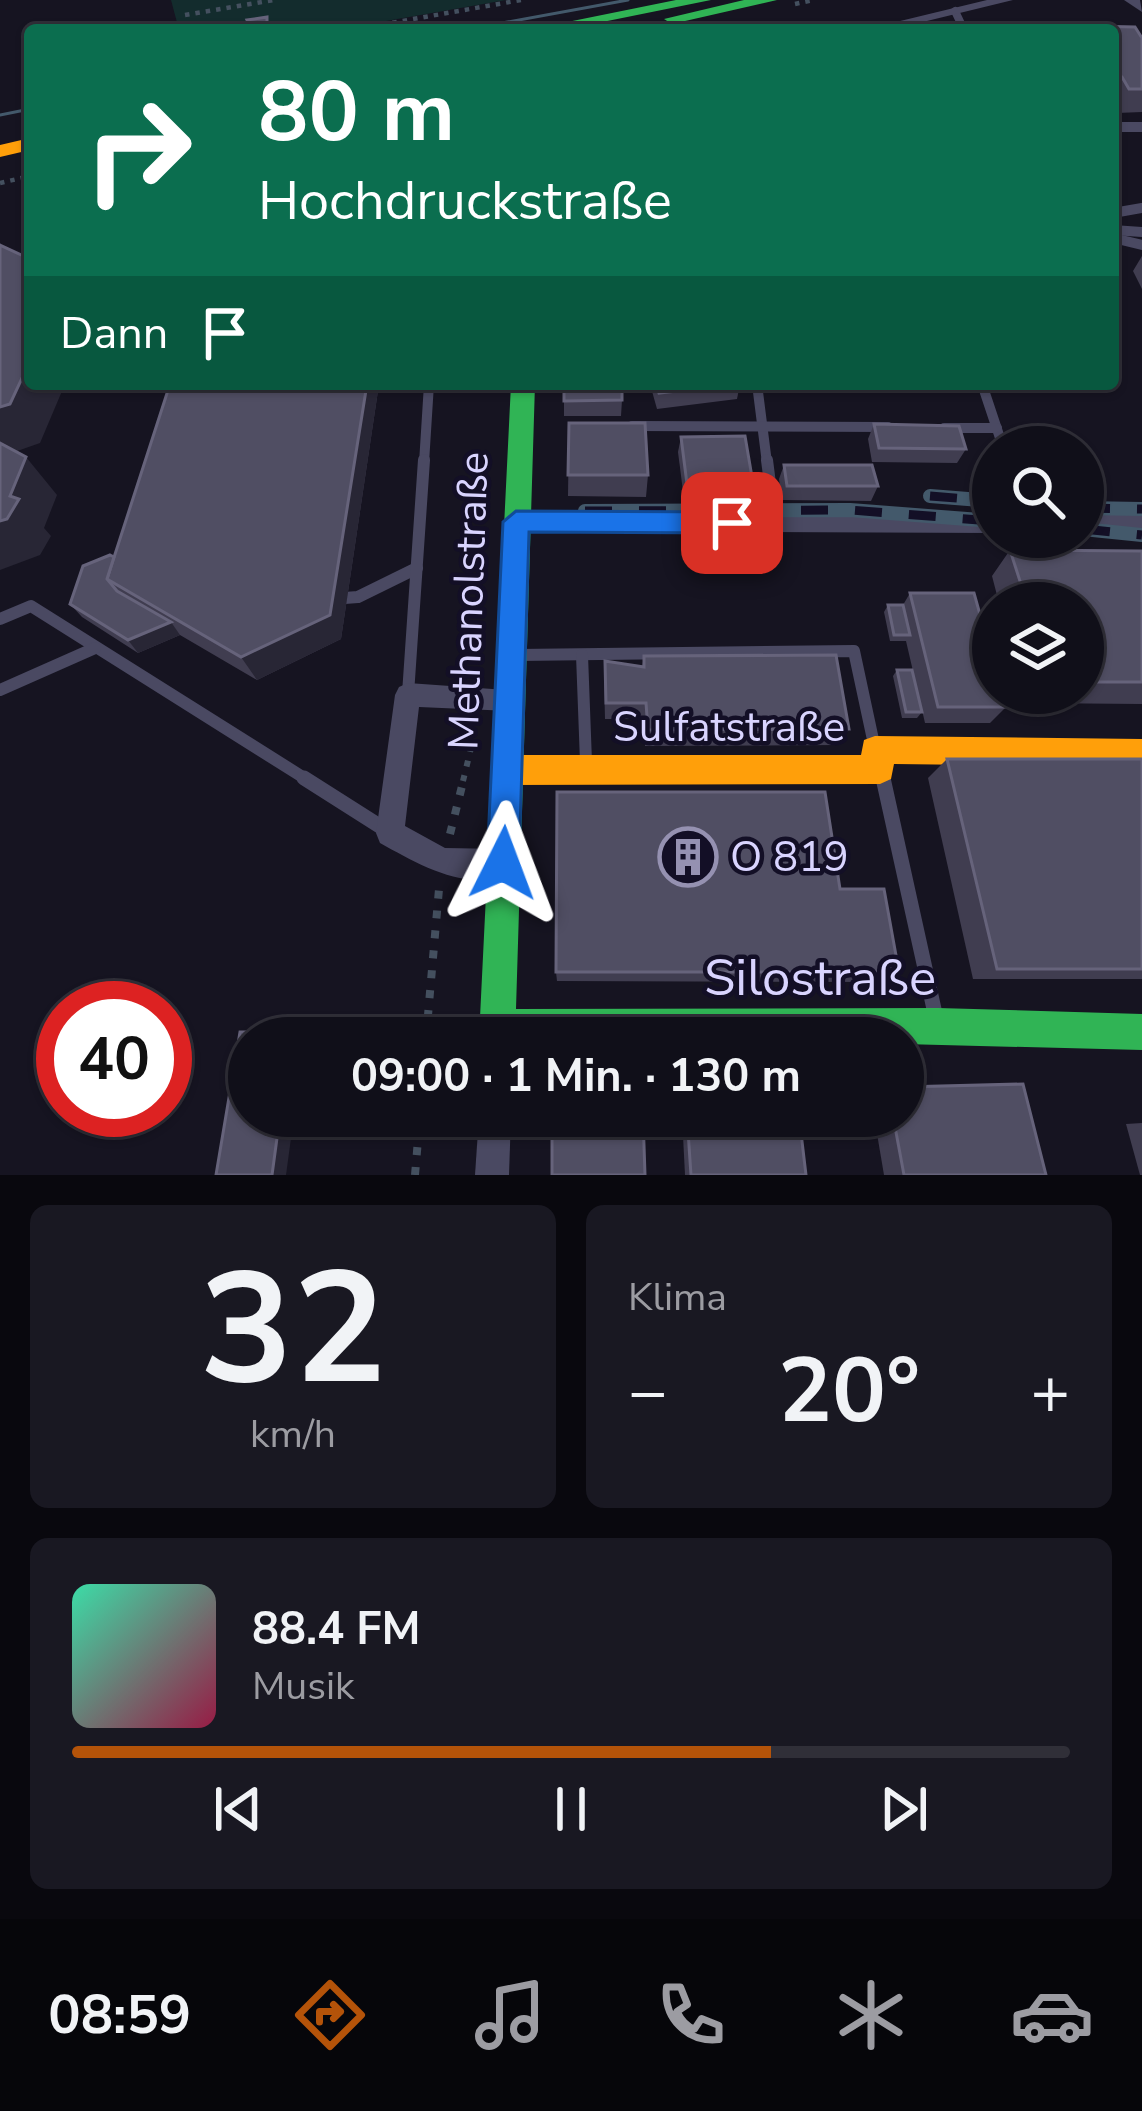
<!DOCTYPE html>
<html lang="de">
<head>
<meta charset="utf-8">
<style>
	:root { --surface:#100f19; --page:#191822; --text:#f1f3f6; --muted:#9c9ca2; --line:#302f38; --accent:#b45309 }
	body { margin:0; font-family:"Nunito Sans",sans-serif; background:var(--page); color:var(--text); height:100vh; display:flex; flex-direction:column; font-size:45px; white-space:nowrap }
	* { box-sizing:border-box; margin:0 }
	p { font-size:39px; color:var(--muted) }
	.icon { flex:none; width:66px; height:66px; fill:none; stroke:currentColor; stroke-width:2; stroke-linecap:round; stroke-linejoin:round }
	.map { position:relative; height:1175px; overflow:hidden }
	.sheet { display:flex; flex-direction:column; gap:30px; padding:30px; background:#09080e; flex:1 }
	.sheet>* { flex:none }
	.guide { position:absolute; left:24px; top:24px; width:1095px; height:366px; border-radius:12px; box-shadow:0 3px 9px #0004,0 0 0 3px var(--line); background:#0b6e4f; color:#fff; overflow:hidden }
	.buttons { position:absolute; left:972px; top:426px; display:grid; gap:24px }
	.buttons a { display:grid; place-items:center; width:132px; height:132px; border-radius:50%; background:var(--surface); box-shadow:0 3px 9px #0004,0 0 0 3px var(--line); font-size:60px }
	.speed { position:absolute; left:36px; top:981px; display:flex; gap:24px; font-size:60px; font-weight:700; text-align:center }
	.speed>* { display:grid; place-content:center; width:156px; height:156px; border-radius:50%; background:var(--surface); box-shadow:0 3px 9px #0004,0 0 0 3px var(--line); line-height:1 }
	.speed .limit { border:18px solid #d22; background:#fff; color:#111 }
	.pin { position:absolute; display:grid; place-items:center; width:102px; height:102px; color:#fff; margin:-51px; border-radius:24px; box-shadow:0 6px 18px #0006 }
	.me { position:absolute; width:132px; margin:-66px; rotate:3deg; stroke-linejoin:round; filter:drop-shadow(0 0 9px #0008) }
	.turn { display:flex; align-items:center; gap:42px; height:252px; padding:0 36px; font-size:54px }
	.turn .icon { width:156px; height:156px; stroke-width:2.5 }
	.turn b { display:block; font-size:84px; line-height:102px }
	.then { display:flex; align-items:center; height:114px; padding:0 36px; background:#0003; gap:24px; font-size:45px }
	.big { font-size:90px; font-weight:700; line-height:1.1 }
	.sheet .tile { flex:1; display:flex; flex-direction:column; justify-content:center; gap:18px; min-width:0; padding:0 42px; border-radius:18px; background:var(--page) }
	.sheet .dial { align-items:center; gap:0 }
	.dial b { font-size:156px; line-height:1 }
	.song { display:flex; align-items:center; gap:36px }
	.cover { width:144px; height:144px; border-radius:18px; background:linear-gradient(135deg,hsl(160 70% 55%),hsl(340 70% 35%)) }
	.played { height:12px; border-radius:6px; background:linear-gradient(90deg,var(--accent) 70%,var(--line) 70%) }
	.keys { display:flex; justify-content:space-around; direction:ltr }
	.heat { display:flex; justify-content:space-between; align-items:center; font-size:66px; direction:ltr }
	.sheet .tiles { flex:1; display:grid; gap:30px; grid-template-columns:1fr 1fr }
	.tile:last-child { grid-column:span 2 }
	.trip { position:absolute; left:228px; top:1017px; width:696px; height:120px; border-radius:60px; background:var(--surface); box-shadow:0 3px 9px #0004,0 0 0 3px var(--line); font-weight:700; line-height:120px; text-align:center }
	.dock { display:flex; height:192px; justify-content:space-around; align-items:center; background:#06060a; color:var(--muted) }
	.dock .icon { width:84px; height:84px }
	.dock .active { color:var(--accent) }
	.dock b { font-size:54px; color:var(--text) }
	.map>svg:first-child { display:block }
</style>
</head>
<body>
<div class="map">
<svg width="1142" height="1175" viewBox="0 0 1142 1175">
	<rect width="100%" height="100%" fill="#161421"/>
	<polygon fill="#132c2d" points="171,0 506,0 335,30 179,30"/>
	<g fill="none" stroke-linecap="round" stroke-linejoin="round">
		<g stroke="#44505f" stroke-width="4.5" stroke-dasharray="4.5 6" stroke-linecap="butt">
			<polyline points="795,4 814,0"/>
			<polyline points="185,15 274,0"/>
			<polyline points="351,30 521,0"/>
			<polyline points="0,183 30,176"/>
		</g>
		<polyline stroke="#44505f" stroke-width="6" stroke-dasharray="6 9" stroke-linecap="butt" points="463,781 471,748"/>
		<g stroke="#44505f" stroke-width="8" stroke-dasharray="8 12" stroke-linecap="butt">
			<polyline points="450,834 464,778"/>
			<polyline points="426,1038 439,889"/>
			<polyline points="415,1175 420,1116"/>
		</g>
		<polyline stroke="#4a4962" stroke-width="8" points="955,11 964,30"/>
		<g stroke="#4a4962" stroke-width="10">
			<polyline points="1113,213 1142,208"/>
			<polyline points="1113,230 1142,232"/>
			<polyline points="1113,238 1142,245"/>
			<polyline points="757,384 767,463"/>
			<polyline points="982,384 1003,447"/>
			<polyline points="632,426 888,427"/>
			<polyline points="944,428 997,428"/>
			<polyline points="424,463 429,384"/>
		</g>
		<g stroke="#4a4962" stroke-width="12">
			<polyline points="767,460 775,523"/>
			<polyline points="331,599 358,597 417,568"/>
			<polyline points="0,619 31,606 309,781"/>
			<polyline points="518,655 854,651 875,749"/>
			<polyline points="582,655 586,762"/>
			<polyline points="0,690 95,648"/>
			<polyline points="408,694 424,460"/>
			<polyline points="882,775 883,781"/>
		</g>
		<g stroke="#4a4962" stroke-width="15">
			<polyline points="304,778 389,832"/>
			<polyline points="883,778 936,1018"/>
		</g>
		<g fill="#4a4962" fill-rule="evenodd">
			<polygon points="987,0 1013,0 890,30 863,30"/>
			<polygon points="1124,0 1140,0 1142,12"/>
			<rect x="1113" y="122" width="29" height="10"/>
			<polygon points="516,513 993,515 993,533 516,531 505,522"/>
			<rect x="1083" y="515" width="59" height="18"/>
			<path d="M408 683 519 691 523 699 519 707 510 711 419 707 405 826 445 848 503 849 513 853 517 863 513 873C466 893 420 865 380 843L376 833 395 695 399 687Z"/>
			<polygon points="479,1116 511,1116 509,1175 475,1175"/>
		</g>
		<g fill="#30b455" fill-rule="evenodd">
			<polygon points="676,0 711,0 563,30 528,30"/>
			<polygon points="744,0 777,0 672,24 664,19"/>
			<polygon points="511,384 535,384 516,1009 938,1008 1142,1014 1142,1050 903,1044 903,1038 479,1038"/>
		</g>
		<g fill="#ff9f0a" fill-rule="evenodd">
			<polygon points="30,138 30,150 0,157 0,145"/>
			<polygon points="875,736 1142,739 1142,767 894,764 891,779 880,784 507,785 496,780 492,770 496,760 507,755 861,755 864,740"/>
		</g>
		<g stroke="#43596b" stroke-width="3">
			<polyline points="464,30 628,0"/>
			<polyline points="0,115 30,109"/>
		</g>
		<g stroke="#43596b" stroke-width="14">
			<g id="rail">
				<polyline points="930,496 993,501"/>
				<polyline points="1083,508 1142,509"/>
				<polyline points="585,511 850,510 993,521"/>
				<polyline points="1083,529 1142,535"/>
			</g>
		</g>
		<use href="#rail" stroke="#130f26" stroke-width="9" stroke-dasharray="27" stroke-linecap="butt"/>
	</g>
	<g fill="#403d50">
		<polygon points="1091,26 1135,27 1142,38 1142,112 1117,113 1113,107 1113,30 1090,30"/>
		<polygon points="1142,256 1142,289 1133,271"/>
		<polygon points="170,384 379,384 341,639 257,680 180,635 138,653 82,617 70,604 114,557"/>
		<polygon points="564,384 622,400 621,416 564,416"/>
		<polygon points="650,384 740,384 737,399 657,409"/>
		<polygon points="775,384 908,384 904,393 776,392"/>
		<polygon points="938,384 968,384 966,388 939,388"/>
		<polygon points="569,423 648,475 646,497 568,496"/>
		<polygon points="874,424 966,449 957,463 872,462 868,439"/>
		<polygon points="681,437 753,483 749,497 684,499 678,452"/>
		<polygon points="784,465 878,486 871,501 782,500 779,479"/>
		<polygon points="1010,550 1142,551 1142,704 1029,703 1026,693 1083,693 1083,603 999,603 992,576"/>
		<polygon points="910,593 1006,707 990,723 925,723 906,641 890,641 884,612 888,605 903,605"/>
		<polygon points="644,656 849,729 839,745 645,746 644,719 605,719 604,679 605,661 642,667"/>
		<polygon points="897,670 922,712 917,718 902,718 893,676"/>
		<polygon points="947,759 1142,759 1142,979 973,979 928,778"/>
		<polygon points="556,972 899,972 881,982 557,981"/>
		<polygon points="682,1116 799,1116 806,1175 685,1175"/>
		<polygon points="874,1116 903,1116 1046,1175 884,1175"/>
		<polygon points="1142,1123 1142,1175 1140,1175 1126,1124"/>
	</g>
	<g fill="#282635">
		<polygon points="267,17 269,30 251,30 250,26"/>
		<polygon points="30,361 30,384 65,384 40,443 3,456 0,462 0,407"/>
		<polygon points="367,384 379,384 341,639 257,680 241,657"/>
		<polygon points="26,457 57,495 44,528 51,536 40,555 0,570 0,521"/>
		<polygon points="171,622 180,635 138,653 128,640"/>
		<polygon points="280,1116 294,1116 286,1175 272,1175"/>
	</g>
	<g fill="#504e63" stroke="#66637b" stroke-width="3">
		<polygon points="267,17 267,23 250,26 247,20"/>
		<polygon points="914,23 922,30 881,30"/>
		<polygon points="224,24 224,30 205,30 205,28"/>
		<polygon points="1091,26 1135,27 1142,38 1142,89 1129,89 1122,77 1113,77 1113,30 1094,30"/>
		<polygon points="945,27 968,27 970,30 946,30"/>
		<polygon points="0,245 30,259 30,361 10,404 0,407"/>
		<polygon points="170,384 367,384 330,615 241,657 107,579"/>
		<polygon points="564,384 622,384 622,400 564,401"/>
		<polygon points="656,384 737,384 659,393"/>
		<polygon points="569,423 645,423 648,475 568,475"/>
		<polygon points="874,424 959,426 966,449 879,448"/>
		<polygon points="745,436 753,483 687,484 681,437"/>
		<polygon points="0,443 26,457 10,496 19,499 7,519 0,521"/>
		<polygon points="784,465 872,465 878,486 787,486"/>
		<polygon points="1010,550 1142,551 1142,682 1083,682 1083,603 1027,603"/>
		<polygon points="110,555 114,557 107,579 117,591 171,622 128,640 70,604 83,566"/>
		<polygon points="910,593 974,593 993,661 993,693 1002,693 1006,707 938,707"/>
		<polygon points="888,605 903,605 910,635 894,635"/>
		<polygon points="836,655 849,729 648,730 646,703 606,703 605,661 644,667 644,656"/>
		<polygon points="897,670 912,670 922,712 906,712"/>
		<polygon points="947,759 1142,759 1142,969 997,969"/>
		<polygon points="557,792 825,792 840,889 884,889 899,972 556,972"/>
		<polygon points="240,1032 292,1032 291,1038 249,1038 249,1116 280,1116 272,1175 216,1175"/>
		<polygon points="1023,1084 1046,1175 904,1175 893,1116 903,1116 903,1087"/>
		<polygon points="552,1116 643,1116 645,1175 552,1175"/>
		<polygon points="687,1116 799,1116 806,1175 691,1175"/>
	</g>
	<polygon fill="#1a73e8" stroke="#114b97" stroke-width="3" points="516,511 732,512 745,523 732,533 529,532 519,863 514,875 503,879 491,875 487,863 503,522"/>
	<defs>
		<g id="building-ring" transform="scale(3)"><circle r="9.5" fill="#130f26" stroke="#9591b1" stroke-width="1.5"/><path d="M-4-6H4V6H1V3H-1V6H-4ZM-2.5-4.3h1.7v1.8h-1.7ZM.8-4.3h1.7v1.8H.8ZM-2.5-1h1.7V.8h-1.7ZM.8-1h1.7V.8H.8Z" fill="#9591b1"/></g>
	</defs>
	<g fill-rule="evenodd">
		<use href="#building-ring" x="688" y="857"/>
	</g>
	<g text-anchor="middle" dominant-baseline="central" stroke-width="9" stroke-linejoin="round" paint-order="stroke">
		<g font-size="42" fill="#d9d4ff" stroke="#130f26">
			<text transform="translate(469 601) rotate(-88)">Methanolstraße</text>
			<text x="729" y="727">Sulfatstraße</text>
		</g>
		<g font-size="42" fill="#d9d4ff" stroke="#130f26" text-anchor="start">
			<text x="730" y="857">O 819</text>
		</g>
		<g font-size="51" fill="#d9d4ff" stroke="#130f26">
			<text x="820" y="978">Silostraße</text>
		</g>
	</g>
</svg>
<div class="buttons">
<a><svg class="icon" aria-label="search" viewBox="0 0 24 24"><circle cx="10" cy="10" r="6"/><path d="M15 15l6 6"/></svg></a>
<a><svg class="icon" aria-label="layers" viewBox="0 0 24 24"><path d="M12 4l9 5-9 5-9-5zM3 14l9 5 9-5"/></svg></a>
</div>
<div class="speed"><div class="limit">40</div></div>
<div class="pin" style="left:732px;top:523px;background:#d93025"><svg class="icon" aria-label="arrive" viewBox="0 0 24 24"><path d="M6 21V4h12l-3 4 3 4H6"/></svg></div>
<svg class="me" style="left:503px;top:863px" viewBox="-20 -20 40 40"><path d="M0-17L14 15 0 8-14 15z" fill="#1a73e8" stroke="#fff" stroke-width="4"/></svg>
<div class="trip">09:00 · 1 Min. · 130 m</div>
<div class="guide">
<div class="turn"><svg class="icon" aria-label="right" viewBox="0 0 24 24"><path d="M7 20v-9h11M14 6l5 5-5 5"/></svg><div><b>80 m</b>Hochdruckstraße</div></div>
<div class="then">Dann<svg class="icon" aria-label="arrive" viewBox="0 0 24 24"><path d="M6 21V4h12l-3 4 3 4H6"/></svg></div>
</div>
</div>
<section class="sheet">
<div class="tiles">
<div class="tile dial"><b>32</b><p>km/h</p></div>
<div class="tile"><p>Klima</p>
<div class="heat"><a>−</a><b class="big">20°</b><a>+</a></div>
</div>
<div class="tile">
<div class="song"><i class="cover"></i><div><b>88.4 FM</b><p>Musik</p></div></div>
<div class="played"></div>
<div class="keys"><svg class="icon" aria-label="previous" viewBox="0 0 24 24"><path d="M18 5L8 12l10 7zM5 5v14"/></svg><svg class="icon" aria-label="pause" viewBox="0 0 24 24"><path d="M8 5v14M16 5v14"/></svg><svg class="icon" aria-label="next" viewBox="0 0 24 24"><path d="M6 5l10 7-10 7zM19 5v14"/></svg></div>
</div>
</div>
</section>
<nav class="dock">
<b>08:59</b>
<svg class="icon active" aria-label="directions" viewBox="0 0 24 24"><path d="M12 3l9 9-9 9-9-9zM9 14v-3h6M13 9l2 2-2 2"/></svg>
<svg class="icon" aria-label="music" viewBox="0 0 24 24"><path d="M9 18V5l10-2v13"/><circle cx="6" cy="18" r="3"/><circle cx="16" cy="16" r="3"/></svg>
<svg class="icon" aria-label="phone" viewBox="0 0 24 24"><path d="M5 4h4l2 5-3 2q2 4 5 5l2-3 5 2v4C11 20 4 13 5 4z"/></svg>
<svg class="icon" aria-label="climate" viewBox="0 0 24 24"><path d="M12 3v18M4 7l16 10M4 17L20 7"/></svg>
<svg class="icon" aria-label="car" viewBox="0 0 24 24"><path d="M5 17H2v-5l4-1 3-4h7l3 4 3 1v5h-3M9 17h6M6 11h13"/><circle cx="7" cy="17" r="2"/><circle cx="17" cy="17" r="2"/></svg>
</nav>
</body>
</html>
